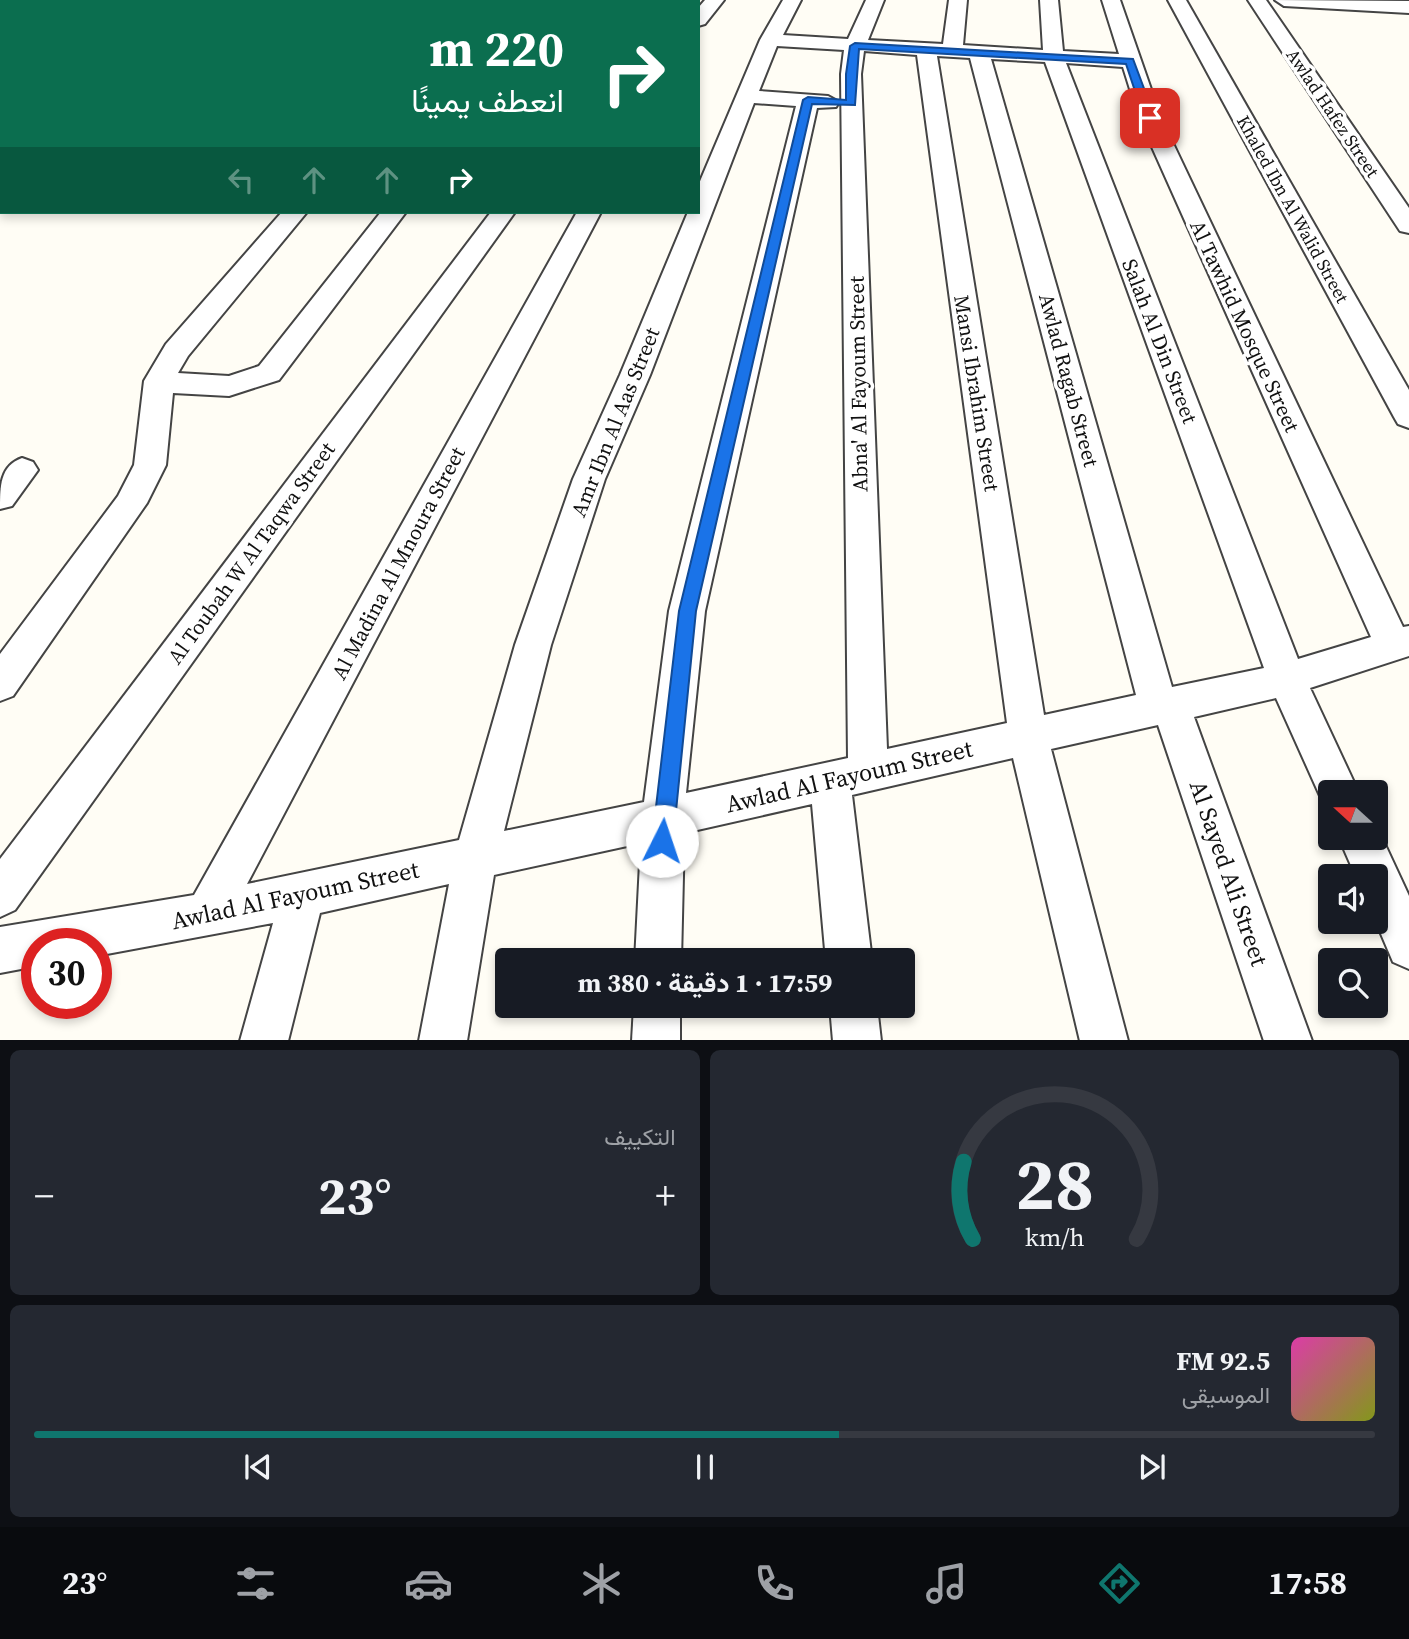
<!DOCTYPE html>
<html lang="ar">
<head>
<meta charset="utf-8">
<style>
	:root { --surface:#171b24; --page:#242831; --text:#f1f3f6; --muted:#9ea1a6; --line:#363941; --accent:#0f766e }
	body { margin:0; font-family:"Source Serif 4",Vazirmatn,serif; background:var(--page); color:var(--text); direction:rtl; height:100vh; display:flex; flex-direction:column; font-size:26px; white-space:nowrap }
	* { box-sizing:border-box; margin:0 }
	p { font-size:23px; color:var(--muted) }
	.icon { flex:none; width:38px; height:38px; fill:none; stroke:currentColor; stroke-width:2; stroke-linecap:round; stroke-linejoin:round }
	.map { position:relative; height:1040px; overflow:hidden; direction:ltr }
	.details { display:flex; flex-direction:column; gap:10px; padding:10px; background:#0d0f14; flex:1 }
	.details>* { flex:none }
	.top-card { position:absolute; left:0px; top:0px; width:700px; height:214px; box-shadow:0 4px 10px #0003; direction:rtl; background:#0b6e4f; color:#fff; overflow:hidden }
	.needle { width:46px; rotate:291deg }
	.controls { position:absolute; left:1318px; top:780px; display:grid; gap:14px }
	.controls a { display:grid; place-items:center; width:70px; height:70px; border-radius:7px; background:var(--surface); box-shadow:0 4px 10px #0003; font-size:35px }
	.speed { position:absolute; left:21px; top:928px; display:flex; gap:14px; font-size:35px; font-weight:700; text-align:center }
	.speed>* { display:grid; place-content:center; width:91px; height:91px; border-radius:50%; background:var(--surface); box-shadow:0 4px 10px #0003; line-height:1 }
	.speed .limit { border:10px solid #d22; background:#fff; color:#111 }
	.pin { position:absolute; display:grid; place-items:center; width:60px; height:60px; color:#fff; margin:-30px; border-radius:14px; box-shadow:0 4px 10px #0006 }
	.me { position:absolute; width:77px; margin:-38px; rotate:4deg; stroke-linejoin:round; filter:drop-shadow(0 0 5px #0008) }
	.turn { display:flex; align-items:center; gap:24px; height:147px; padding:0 21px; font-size:32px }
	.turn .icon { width:91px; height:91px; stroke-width:2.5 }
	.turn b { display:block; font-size:49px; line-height:60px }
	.lanes { display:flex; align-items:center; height:66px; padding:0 21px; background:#0003; justify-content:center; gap:35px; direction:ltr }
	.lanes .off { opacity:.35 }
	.big { font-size:52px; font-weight:700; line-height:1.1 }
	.details .card { flex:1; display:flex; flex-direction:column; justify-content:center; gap:10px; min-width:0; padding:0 24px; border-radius:10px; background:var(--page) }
	.details .dial { align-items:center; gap:0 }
	.dial svg { height:182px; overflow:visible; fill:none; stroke:var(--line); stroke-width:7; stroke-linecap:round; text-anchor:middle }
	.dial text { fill:var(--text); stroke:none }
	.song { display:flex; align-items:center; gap:21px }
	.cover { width:84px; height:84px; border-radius:10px; background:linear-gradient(135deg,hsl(320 70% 55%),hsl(70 70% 35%)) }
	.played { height:7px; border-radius:4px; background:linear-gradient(90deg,var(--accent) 60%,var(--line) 60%) }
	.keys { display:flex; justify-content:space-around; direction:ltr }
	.heat { display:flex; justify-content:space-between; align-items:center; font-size:38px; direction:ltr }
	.details .tiles { flex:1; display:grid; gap:10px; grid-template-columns:1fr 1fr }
	.card:last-child { grid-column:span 2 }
	.trip { position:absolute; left:495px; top:948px; width:420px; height:70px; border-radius:7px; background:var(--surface); box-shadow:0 4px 10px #0003; font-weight:700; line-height:70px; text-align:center; direction:rtl }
	.tab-bar { display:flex; height:112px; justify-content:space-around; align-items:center; background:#090b0e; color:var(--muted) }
	.tab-bar .icon { width:49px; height:49px }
	.tab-bar .on { color:var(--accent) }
	.tab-bar b { font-size:32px; color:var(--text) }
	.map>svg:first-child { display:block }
</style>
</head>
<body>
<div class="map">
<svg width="1409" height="1041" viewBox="0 0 1409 1041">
	<rect width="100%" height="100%" fill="#fffdf5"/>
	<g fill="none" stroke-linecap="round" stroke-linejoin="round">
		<g stroke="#444" stroke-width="4">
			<g id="street">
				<polygon points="464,0 483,0 463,2"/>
				<polygon points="548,0 567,0 547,2"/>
				<polygon points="654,0 673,0 653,2"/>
				<polygon points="705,0 724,0 705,24 698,26 698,8"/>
				<path d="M783 0H801L783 35 848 39 866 0H884L868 40 943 44 949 0H967L963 45 1043 50 1040 0H1058L1063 51 1119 54 1102 0H1120L1161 118 1403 627 1409 626V656L1310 688 1359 793H1330V809L1325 807 1276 698 1194 717 1312 1041H1264L1158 725 1051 749 1128 1041H1080L1013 758 852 795 872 961H826L812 804 684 833 681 961H635L641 843 494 875 467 1041H419L449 884 320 913 288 1041H240L273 923 96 956V943H37V966L0 973V927L194 895 577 212H601L247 884 459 840 515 645 573 479 620 375 688 212H698V186L760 40ZM777 46 844 50 841 74 848 758 686 793 705 611 817 108 836 107 839 102 828 96 759 91ZM864 51 917 55 1007 723 887 749 861 74ZM937 56 970 58 1136 695 1044 715ZM991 59 1045 62 1264 668 1172 687ZM1066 63 1123 67 1139 118 1371 637 1298 659ZM754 103 796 106 669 611 644 802 504 831 551 645 605 479 650 375Z"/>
				<polygon points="1168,0 1186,0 1409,390 1409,428 1398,424 1394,417"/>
				<polygon points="1248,0 1266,0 1409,208 1409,233 1400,231"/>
				<polygon points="1275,0 1409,1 1409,13 1284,6"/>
				<polygon points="282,212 307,212 188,356 178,373 229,376 259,366 381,212 406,212 279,380 229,396 173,393 166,465 147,503 13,696 0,701 0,654 118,496 134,465 144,381 166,344"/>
				<polygon points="491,212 515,212 15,910 0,917 0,859"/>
				<path d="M22 458 33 462 38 470 12 506 0 509C0 486 0 466 22 458Z"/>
				<polygon points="1376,825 1409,896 1409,969 1393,962 1376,922 1376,877 1356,877 1339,838 1376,838"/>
				<polygon points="634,1006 680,1006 680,1041 632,1041"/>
				<polygon points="830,1006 877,1006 881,1041 833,1041"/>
			</g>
		</g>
		<g stroke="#333" stroke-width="4">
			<g id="secondary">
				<polygon points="173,0 195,0 172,2"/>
				<polygon points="0,178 2,178 0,195"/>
			</g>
		</g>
		<use href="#street" fill="#fff" fill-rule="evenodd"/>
		<use href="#secondary" fill="#fff6b0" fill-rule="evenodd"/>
	</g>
	<polygon fill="#1a73e8" stroke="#114b97" stroke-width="2" points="855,43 1133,59 1155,118 1150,121 1144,118 1126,64 859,49 855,105 812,104 696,611 673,841 670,848 662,851 655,848 652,841 679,611 803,100 808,97 846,100 846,74 850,46"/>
	<g text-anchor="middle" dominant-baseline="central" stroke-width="7" stroke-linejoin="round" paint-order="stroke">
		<g font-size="18" fill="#111" stroke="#fff">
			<text transform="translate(1333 113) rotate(56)">Awlad Hafez Street</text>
			<text transform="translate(1293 209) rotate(61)">Khaled Ibn Al Walid Street</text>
		</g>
		<g font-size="21" fill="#111" stroke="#fff">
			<text transform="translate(1245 326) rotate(65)">Al Tawhid Mosque Street</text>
			<text transform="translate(1160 341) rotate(69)">Salah Al Din Street</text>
			<text transform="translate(1069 380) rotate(75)">Awlad Ragab Street</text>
			<text transform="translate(858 384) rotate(-91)">Abna' Al Fayoum Street</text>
			<text transform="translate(977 393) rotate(81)">Mansi Ibrahim Street</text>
			<text transform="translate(615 422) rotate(-68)">Amr Ibn Al Aas Street</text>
			<text transform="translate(251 553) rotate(-54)">Al Toubah W Al Taqwa Street</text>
			<text transform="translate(398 563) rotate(-62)">Al Madina Al Mnoura Street</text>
		</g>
		<g font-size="24" fill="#111" stroke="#fff">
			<text transform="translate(849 776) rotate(-13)">Awlad Al Fayoum Street</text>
			<text transform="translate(1229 873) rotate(71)">Al Sayed Ali Street</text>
			<text transform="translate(295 895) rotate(-12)">Awlad Al Fayoum Street</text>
		</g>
	</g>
</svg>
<div class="controls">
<a><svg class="needle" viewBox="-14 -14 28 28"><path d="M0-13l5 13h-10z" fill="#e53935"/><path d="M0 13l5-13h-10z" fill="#9ea1a6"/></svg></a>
<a><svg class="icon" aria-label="sound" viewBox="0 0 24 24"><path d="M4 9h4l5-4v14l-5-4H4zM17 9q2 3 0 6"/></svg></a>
<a><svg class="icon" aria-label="search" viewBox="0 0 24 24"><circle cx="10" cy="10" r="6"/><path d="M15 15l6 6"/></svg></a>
</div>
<div class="speed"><div class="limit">30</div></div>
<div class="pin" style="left:1150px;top:118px;background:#d93025"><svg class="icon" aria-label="arrive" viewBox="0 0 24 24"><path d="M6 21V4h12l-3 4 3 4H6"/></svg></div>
<svg class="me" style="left:662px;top:841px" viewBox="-20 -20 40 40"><circle r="19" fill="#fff"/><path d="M0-13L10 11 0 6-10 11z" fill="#1a73e8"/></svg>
<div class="trip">17:59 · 1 دقيقة · 380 m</div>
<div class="top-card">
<div class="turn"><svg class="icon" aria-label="right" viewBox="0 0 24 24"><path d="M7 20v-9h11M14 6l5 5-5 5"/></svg><div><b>220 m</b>انعطف يمينًا</div></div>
<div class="lanes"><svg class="icon off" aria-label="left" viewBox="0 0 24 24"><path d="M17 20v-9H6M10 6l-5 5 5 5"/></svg><svg class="icon off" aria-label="ahead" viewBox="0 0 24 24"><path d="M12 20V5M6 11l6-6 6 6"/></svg><svg class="icon off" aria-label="ahead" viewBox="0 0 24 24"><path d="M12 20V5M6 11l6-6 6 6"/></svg><svg class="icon" aria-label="right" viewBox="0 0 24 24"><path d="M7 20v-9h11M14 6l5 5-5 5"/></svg></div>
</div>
</div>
<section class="details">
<div class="tiles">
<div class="card dial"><svg viewBox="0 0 100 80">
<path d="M14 69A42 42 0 1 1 86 69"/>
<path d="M14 69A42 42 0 0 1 10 35" stroke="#0f766e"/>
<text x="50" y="56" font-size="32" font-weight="700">28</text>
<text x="50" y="72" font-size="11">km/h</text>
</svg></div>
<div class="card"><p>التكييف</p>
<div class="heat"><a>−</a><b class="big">23°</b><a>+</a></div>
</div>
<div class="card">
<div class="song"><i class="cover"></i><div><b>92.5 FM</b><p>الموسيقى</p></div></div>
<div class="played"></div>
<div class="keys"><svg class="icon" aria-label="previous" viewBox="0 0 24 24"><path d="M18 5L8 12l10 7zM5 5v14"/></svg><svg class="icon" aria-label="pause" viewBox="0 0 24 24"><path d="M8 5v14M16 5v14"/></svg><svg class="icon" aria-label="next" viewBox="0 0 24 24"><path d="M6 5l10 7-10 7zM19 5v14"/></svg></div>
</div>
</div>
</section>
<nav class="tab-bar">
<b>17:58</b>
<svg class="icon on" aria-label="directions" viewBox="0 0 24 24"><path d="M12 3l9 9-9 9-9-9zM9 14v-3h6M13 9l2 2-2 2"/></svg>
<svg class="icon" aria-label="music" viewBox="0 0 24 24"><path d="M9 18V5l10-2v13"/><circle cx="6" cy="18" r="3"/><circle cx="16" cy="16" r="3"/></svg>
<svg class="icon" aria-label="phone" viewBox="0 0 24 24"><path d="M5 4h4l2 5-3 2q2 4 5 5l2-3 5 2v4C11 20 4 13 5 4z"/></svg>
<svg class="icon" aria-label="climate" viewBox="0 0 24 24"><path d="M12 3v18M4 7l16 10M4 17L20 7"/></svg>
<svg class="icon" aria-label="car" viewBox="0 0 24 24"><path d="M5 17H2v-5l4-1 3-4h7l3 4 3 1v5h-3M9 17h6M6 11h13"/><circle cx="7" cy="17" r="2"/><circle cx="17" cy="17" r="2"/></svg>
<svg class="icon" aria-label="filters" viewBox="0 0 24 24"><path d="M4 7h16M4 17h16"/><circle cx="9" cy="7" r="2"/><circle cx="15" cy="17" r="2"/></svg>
<b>23°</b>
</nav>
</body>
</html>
